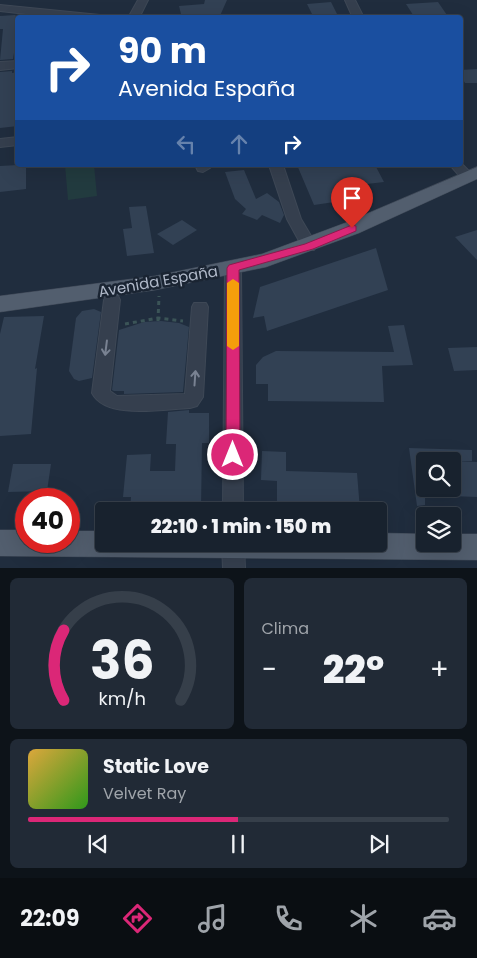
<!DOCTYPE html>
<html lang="es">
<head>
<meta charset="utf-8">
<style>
	:root { --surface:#18222e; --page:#212a36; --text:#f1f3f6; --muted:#9fa4aa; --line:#363f4a; --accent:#db2777 }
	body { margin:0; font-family:Poppins,sans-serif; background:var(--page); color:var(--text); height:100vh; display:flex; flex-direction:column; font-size:19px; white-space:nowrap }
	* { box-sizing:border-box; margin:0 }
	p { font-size:16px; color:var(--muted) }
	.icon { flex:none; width:28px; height:28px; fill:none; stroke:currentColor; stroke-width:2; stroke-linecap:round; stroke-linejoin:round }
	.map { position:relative; height:568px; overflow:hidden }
	.sheet { display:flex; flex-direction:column; gap:10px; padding:10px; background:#0d1319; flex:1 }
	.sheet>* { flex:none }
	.top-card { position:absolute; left:15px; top:15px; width:448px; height:152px; border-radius:5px; box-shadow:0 5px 20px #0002,0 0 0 1px var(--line); background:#1a4fa0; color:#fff; overflow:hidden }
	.fabs { position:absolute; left:416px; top:452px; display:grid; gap:10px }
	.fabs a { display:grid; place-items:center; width:45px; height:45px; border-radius:5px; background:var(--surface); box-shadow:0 5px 20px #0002,0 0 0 1px var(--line); font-size:25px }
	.speed { position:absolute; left:15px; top:488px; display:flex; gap:10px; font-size:25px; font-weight:700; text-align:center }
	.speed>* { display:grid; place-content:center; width:65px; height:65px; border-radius:50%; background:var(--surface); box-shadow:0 5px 20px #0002,0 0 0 1px var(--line); line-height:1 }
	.speed .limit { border:8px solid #d22; background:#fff; color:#111 }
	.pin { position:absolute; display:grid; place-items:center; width:42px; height:42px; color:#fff; margin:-51px -21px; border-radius:50% 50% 50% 0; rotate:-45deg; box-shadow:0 0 5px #0007 }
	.pin .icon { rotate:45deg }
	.me { position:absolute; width:55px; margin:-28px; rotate:0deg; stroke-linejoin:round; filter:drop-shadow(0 0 4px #0008) }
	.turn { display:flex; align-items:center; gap:18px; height:105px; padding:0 20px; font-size:22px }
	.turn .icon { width:65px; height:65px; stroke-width:2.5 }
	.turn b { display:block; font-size:35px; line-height:42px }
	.lanes { display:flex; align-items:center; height:48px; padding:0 20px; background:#0003; justify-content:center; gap:25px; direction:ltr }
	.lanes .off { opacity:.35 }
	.big { font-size:38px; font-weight:800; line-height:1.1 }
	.sheet .card { flex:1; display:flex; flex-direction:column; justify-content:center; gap:8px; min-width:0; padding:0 18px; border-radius:8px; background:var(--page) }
	.sheet .dial { align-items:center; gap:0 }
	.dial svg { height:130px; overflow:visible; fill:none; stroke:var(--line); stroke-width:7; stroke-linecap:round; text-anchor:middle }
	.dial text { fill:var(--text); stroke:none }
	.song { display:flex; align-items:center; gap:15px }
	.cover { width:60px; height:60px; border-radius:8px; background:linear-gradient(135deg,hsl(40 70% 55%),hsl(110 70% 35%)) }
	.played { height:5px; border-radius:2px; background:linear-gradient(90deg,var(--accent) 50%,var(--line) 50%) }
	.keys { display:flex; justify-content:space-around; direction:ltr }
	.heat { display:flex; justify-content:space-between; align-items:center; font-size:28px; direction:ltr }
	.sheet .tiles { flex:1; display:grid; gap:10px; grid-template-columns:1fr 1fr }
	.card:last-child { grid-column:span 2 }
	.trip { position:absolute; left:95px; top:502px; width:292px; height:50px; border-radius:5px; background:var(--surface); box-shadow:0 5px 20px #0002,0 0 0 1px var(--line); font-weight:800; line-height:50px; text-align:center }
	.tab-bar { display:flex; height:80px; justify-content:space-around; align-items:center; background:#0a0e12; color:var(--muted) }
	.tab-bar .icon { width:35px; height:35px }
	.tab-bar .selected { color:var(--accent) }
	.tab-bar b { font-size:22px; color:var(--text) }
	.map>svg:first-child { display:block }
</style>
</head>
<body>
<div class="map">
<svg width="477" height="568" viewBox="0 0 477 568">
	<rect width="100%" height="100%" fill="#202d3e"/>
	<polygon fill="#223b3f" points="65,165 94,165 97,196 68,200"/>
	<g fill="#324154">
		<polygon points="205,0 227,0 219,18 182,18 179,6 204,4"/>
		<polygon points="331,2 339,18 314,18 307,4"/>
		<polygon points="438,2 449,18 415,18 406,4"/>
		<polygon points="15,15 18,17 18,28 13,59 0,60 3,29 0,29 0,16"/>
		<polygon points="477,69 477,83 465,83 460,75 460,70"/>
		<polygon points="12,71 12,73 18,72 18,126 0,128 0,72"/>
		<polygon points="18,165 26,165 26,189 0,192 0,166"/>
		<polygon points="297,165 375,165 384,182 341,187 348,200 314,205"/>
		<polygon points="244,170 256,199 267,193 279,202 284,215 280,223 262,215 257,220 242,214 246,209 235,199 225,172"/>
		<polygon points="146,206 154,253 127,256 123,229 132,228 129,207"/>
		<polygon points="182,220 197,230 173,245 157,234"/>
		<polygon points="477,230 477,260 455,237"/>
		<polygon points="376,248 388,290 267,331 264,316 253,318 260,287"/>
		<polygon points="94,309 101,312 92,378 79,381 74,379 69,371 76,318 82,311"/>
		<polygon points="44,316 35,369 37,368 31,434 0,436 0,334 4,317"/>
		<polygon points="161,321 179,323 189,327 183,392 124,394 124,391 114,391 112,390 119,330 144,322"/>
		<polygon points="404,325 413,365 382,366 384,402 268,401 268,384 256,384 256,365 263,357 276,351 394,352 388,326"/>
		<polygon points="477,347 477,370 454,371 448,348"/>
		<polygon points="189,410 189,413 209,413 209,443 202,443 201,509 130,511 131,497 123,497 127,455 151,454 150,471 175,471 176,444 166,444 168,412"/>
		<polygon points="409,448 472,450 472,461 454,461 477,462 477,497 452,496 452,461 425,461 425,505 417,506"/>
		<polygon points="262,451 286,452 286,471 357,473 360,510 277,508 277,481 261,480"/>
		<polygon points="13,464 51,464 47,491 8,492"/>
	</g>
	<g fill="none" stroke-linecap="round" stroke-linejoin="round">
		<g stroke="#3e4856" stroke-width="2">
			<g id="minor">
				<polygon points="138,0 148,0 139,18 128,18"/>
				<polygon points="345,0 355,0 364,18 353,18"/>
				<polygon points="0,5 100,15 105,18 62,18 0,11"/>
				<polygon points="18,61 18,68 0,70 0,62"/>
				<polygon points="18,137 18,145 0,147 0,139"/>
				<polygon points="460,162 475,177 473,180 463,180 450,165 460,165"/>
				<polygon points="195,165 209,165 210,168 203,172 198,171"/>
				<polygon points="269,165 283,165 301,219 317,246 314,250 304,250 287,219"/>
				<polygon points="233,263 239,264 241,268 243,511 223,511 225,268 227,264"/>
				<path d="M112 294 118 296 120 300 110 391 117 396 185 394 192 307 194 303H206L208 307 203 397 197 406 190 408C163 409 106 420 92 393L104 300 106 296Z"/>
				<polygon points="222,544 244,544 245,568 223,568"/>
			</g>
		</g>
		<g stroke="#3e4856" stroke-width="1">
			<g id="major">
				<polygon points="477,167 477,179 359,233 266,267 155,290 0,312 0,296 155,276 262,254 345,223"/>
				<polygon points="0,530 26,530 26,541 69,541 69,531 104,531 104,544 379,544 379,533 425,534 425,544 452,544 452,534 477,534 477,560 0,556"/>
			</g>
		</g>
		<g stroke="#3b5457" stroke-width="3" stroke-dasharray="4 4" stroke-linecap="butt">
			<polyline points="158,321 159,296"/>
			<polyline points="125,324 158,318 183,321"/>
		</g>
		<use href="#minor" fill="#353f4e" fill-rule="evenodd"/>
		<use href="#major" fill="#525e6e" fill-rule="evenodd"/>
	</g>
	<defs><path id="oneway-shaft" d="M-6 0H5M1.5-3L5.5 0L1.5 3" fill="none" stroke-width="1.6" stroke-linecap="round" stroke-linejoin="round" transform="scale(1.25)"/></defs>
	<g stroke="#798292">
		<use href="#oneway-shaft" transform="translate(106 348) rotate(97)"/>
		<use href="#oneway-shaft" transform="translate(195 378) rotate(-86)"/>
	</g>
	<polygon fill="#db2777" stroke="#8e194d" points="352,225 356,226 356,231 313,249 239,270 240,455 238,459 228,459 226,455 227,268 229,265 305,244"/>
	<polygon fill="#f59e0b" points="233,279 239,283 239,346 233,350 227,346 227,283"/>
	<g text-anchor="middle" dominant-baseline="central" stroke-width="5" stroke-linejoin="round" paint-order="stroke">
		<g font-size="15" fill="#b0b9c9" stroke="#1a2432">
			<text transform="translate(158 281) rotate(-10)">Avenida España</text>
		</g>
	</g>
</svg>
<div class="fabs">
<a><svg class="icon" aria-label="search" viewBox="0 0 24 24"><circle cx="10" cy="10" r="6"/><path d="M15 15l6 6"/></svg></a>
<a><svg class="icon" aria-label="layers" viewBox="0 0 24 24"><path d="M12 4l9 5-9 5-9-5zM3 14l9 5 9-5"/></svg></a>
</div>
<div class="speed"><div class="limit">40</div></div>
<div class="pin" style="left:352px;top:228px;background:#d93025"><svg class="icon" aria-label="arrive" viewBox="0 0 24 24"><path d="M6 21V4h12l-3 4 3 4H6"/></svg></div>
<svg class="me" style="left:233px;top:455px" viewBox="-20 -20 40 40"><circle r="17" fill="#db2777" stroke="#fff" stroke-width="3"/><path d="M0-11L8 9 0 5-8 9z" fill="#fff"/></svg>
<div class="trip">22:10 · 1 min · 150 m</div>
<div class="top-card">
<div class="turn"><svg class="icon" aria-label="right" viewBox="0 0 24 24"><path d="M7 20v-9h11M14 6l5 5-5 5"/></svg><div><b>90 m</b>Avenida España</div></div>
<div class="lanes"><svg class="icon off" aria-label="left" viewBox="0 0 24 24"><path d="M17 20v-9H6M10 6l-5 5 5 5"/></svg><svg class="icon off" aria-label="ahead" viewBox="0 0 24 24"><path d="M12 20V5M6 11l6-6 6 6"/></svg><svg class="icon" aria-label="right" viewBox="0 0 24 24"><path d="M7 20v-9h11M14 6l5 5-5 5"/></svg></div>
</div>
</div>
<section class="sheet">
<div class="tiles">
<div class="card dial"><svg viewBox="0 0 100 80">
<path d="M14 69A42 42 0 1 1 86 69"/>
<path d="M14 69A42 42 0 0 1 14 26" stroke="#db2777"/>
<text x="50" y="56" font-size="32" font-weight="700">36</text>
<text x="50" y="72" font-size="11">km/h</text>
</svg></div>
<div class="card"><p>Clima</p>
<div class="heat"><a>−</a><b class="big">22°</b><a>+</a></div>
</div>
<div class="card">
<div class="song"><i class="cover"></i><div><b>Static Love</b><p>Velvet Ray</p></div></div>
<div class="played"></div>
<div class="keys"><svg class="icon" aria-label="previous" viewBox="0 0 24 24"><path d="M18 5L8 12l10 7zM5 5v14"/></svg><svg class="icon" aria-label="pause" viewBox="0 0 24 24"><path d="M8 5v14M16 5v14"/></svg><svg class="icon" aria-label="next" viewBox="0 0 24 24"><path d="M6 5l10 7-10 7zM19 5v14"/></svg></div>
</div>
</div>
</section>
<nav class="tab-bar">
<b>22:09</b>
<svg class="icon selected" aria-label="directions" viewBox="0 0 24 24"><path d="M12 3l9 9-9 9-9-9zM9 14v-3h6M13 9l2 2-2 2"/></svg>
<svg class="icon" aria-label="music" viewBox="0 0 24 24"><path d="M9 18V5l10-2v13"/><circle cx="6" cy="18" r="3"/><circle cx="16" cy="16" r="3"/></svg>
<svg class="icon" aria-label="phone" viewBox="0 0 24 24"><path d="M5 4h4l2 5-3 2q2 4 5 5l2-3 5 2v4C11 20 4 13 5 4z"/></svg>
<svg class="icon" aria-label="climate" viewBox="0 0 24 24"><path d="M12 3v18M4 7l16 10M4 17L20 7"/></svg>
<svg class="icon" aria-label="car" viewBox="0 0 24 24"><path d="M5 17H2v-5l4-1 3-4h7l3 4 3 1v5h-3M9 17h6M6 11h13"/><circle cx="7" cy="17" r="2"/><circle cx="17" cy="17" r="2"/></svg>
</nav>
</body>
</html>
